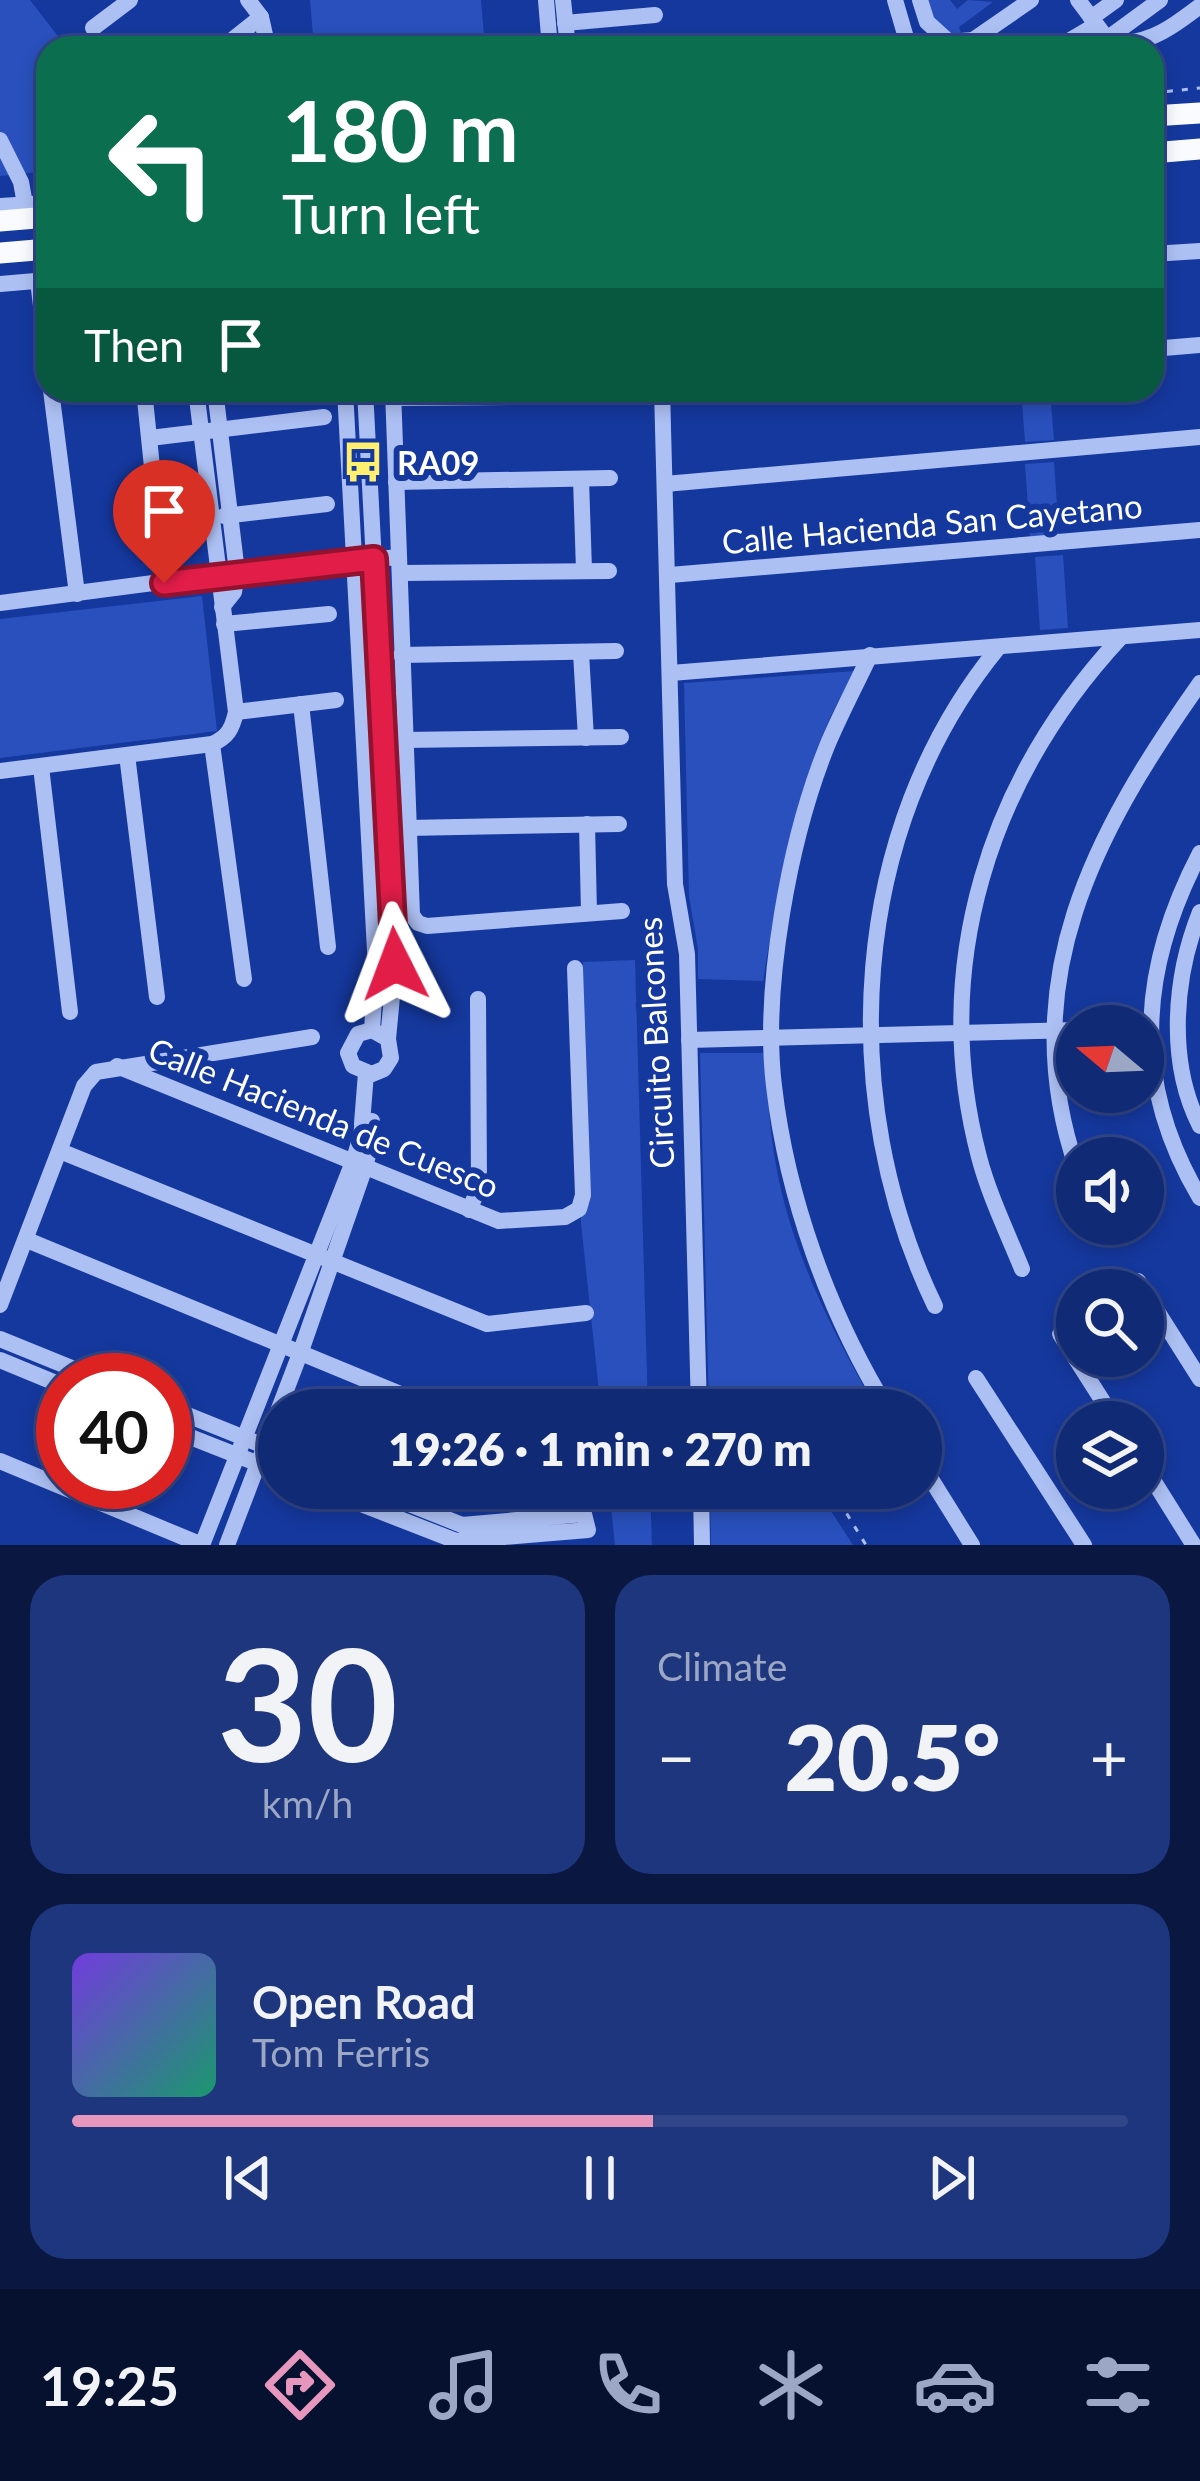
<!DOCTYPE html>
<html lang="en">
<head>
<meta charset="utf-8">
<style>
	:root { --surface:#102a76; --page:#1e367e; --text:#f1f3f6; --muted:#9ca7c5; --line:#304688; --accent:#e797bd }
	body { margin:0; font-family:Lato,sans-serif; background:var(--page); color:var(--text); height:100vh; display:flex; flex-direction:column; font-size:45px; white-space:nowrap }
	* { box-sizing:border-box; margin:0 }
	p { font-size:39px; color:var(--muted) }
	.icon { flex:none; width:66px; height:66px; fill:none; stroke:currentColor; stroke-width:2; stroke-linecap:round; stroke-linejoin:round }
	.map { position:relative; height:1545px; overflow:hidden }
	.details { display:flex; flex-direction:column; gap:30px; padding:30px; background:#091741; flex:1 }
	.details>* { flex:none }
	.banner { position:absolute; left:36px; top:36px; width:1128px; height:366px; border-radius:36px; box-shadow:0 6px 18px #0003,0 0 0 3px var(--line); background:#0b6e4f; color:#fff; overflow:hidden }
	.needle { width:78px; rotate:289deg }
	.controls { position:absolute; left:1056px; top:1005px; display:grid; gap:24px }
	.controls a { display:grid; place-items:center; width:108px; height:108px; border-radius:50%; background:var(--surface); box-shadow:0 6px 18px #0003,0 0 0 3px var(--line); font-size:60px }
	.speed { position:absolute; left:36px; top:1353px; display:flex; gap:24px; font-size:60px; font-weight:700; text-align:center }
	.speed>* { display:grid; place-content:center; width:156px; height:156px; border-radius:50%; background:var(--surface); box-shadow:0 6px 18px #0003,0 0 0 3px var(--line); line-height:1 }
	.speed .limit { border:18px solid #d22; background:#fff; color:#111 }
	.pin { position:absolute; display:grid; place-items:center; width:102px; height:102px; color:#fff; margin:-123px -51px; border-radius:50% 50% 50% 0; rotate:-45deg; box-shadow:0 0 12px #0007 }
	.pin .icon { rotate:45deg }
	.me { position:absolute; width:132px; margin:-66px; rotate:357deg; stroke-linejoin:round; filter:drop-shadow(0 0 9px #0008) }
	.turn { display:flex; align-items:center; gap:42px; height:252px; padding:0 48px; font-size:54px }
	.turn .icon { width:156px; height:156px; stroke-width:2.5 }
	.turn b { display:block; font-size:84px; line-height:102px }
	.then { display:flex; align-items:center; height:114px; padding:0 48px; background:#0003; gap:24px; font-size:45px }
	.big { font-size:90px; font-weight:800; line-height:1.1 }
	.details .tile { flex:1; display:flex; flex-direction:column; justify-content:center; gap:18px; min-width:0; padding:0 42px; border-radius:36px; background:var(--page) }
	.details .dial { align-items:center; gap:0 }
	.dial b { font-size:156px; line-height:1 }
	.song { display:flex; align-items:center; gap:36px }
	.cover { width:144px; height:144px; border-radius:18px; background:linear-gradient(135deg,hsl(260 70% 55%),hsl(160 70% 35%)) }
	.played { height:12px; border-radius:6px; background:linear-gradient(90deg,var(--accent) 55%,var(--line) 55%) }
	.keys { display:flex; justify-content:space-around; direction:ltr }
	.heat { display:flex; justify-content:space-between; align-items:center; font-size:66px; direction:ltr }
	.details .tiles { flex:1; display:grid; gap:30px; grid-template-columns:1fr 1fr }
	.tile:last-child { grid-column:span 2 }
	.trip { position:absolute; left:258px; top:1389px; width:684px; height:120px; border-radius:60px; background:var(--surface); box-shadow:0 6px 18px #0003,0 0 0 3px var(--line); font-weight:800; line-height:120px; text-align:center }
	.menu { display:flex; height:192px; justify-content:space-around; align-items:center; background:#06112f; color:var(--muted) }
	.menu .icon { width:84px; height:84px }
	.menu .on { color:var(--accent) }
	.menu b { font-size:54px; color:var(--text) }
	.map>svg:first-child { display:block }
</style>
</head>
<body>
<div class="map">
<svg width="1200" height="1545" viewBox="0 0 1200 1545">
	<rect width="100%" height="100%" fill="#15389e"/>
	<g fill="#2950bc">
		<polygon points="0,0 30,0 67,48 48,48 48,171 0,176"/>
		<polygon points="310,0 481,0 485,48 314,48"/>
		<polygon points="926,0 950,0 957,9 968,0 993,2 959,27 961,32 953,38 934,18"/>
		<polygon points="1021,390 1050,390 1054,440 1025,442"/>
		<polygon points="1054,462 1059,534 1030,537 1025,464"/>
		<polygon points="1063,555 1068,628 1040,630 1035,557"/>
		<polygon points="202,596 217,731 0,758 0,619"/>
		<path d="M855 671C798 765 781 874 763 981L698 979V949L689 896 684 683Z"/>
		<polygon points="635,960 648,1410 601,1410 581,1223 583,962"/>
		<path d="M700 1053H764C768 1090 769 1128 776 1165 791 1251 833 1333 876 1408L709 1410Z"/>
		<polygon points="609,1488 650,1488 652,1545 615,1545"/>
		<polygon points="710,1488 816,1488 853,1545 711,1545"/>
	</g>
	<g fill="none" stroke-linecap="round" stroke-linejoin="round">
		<g stroke="#adc0f3" stroke-width="3" stroke-dasharray="6 9" stroke-linecap="butt">
			<polyline points="1152,93 1200,88"/>
			<polyline points="831,1488 866,1545"/>
		</g>
		<g stroke="#adc0f3" stroke-width="16">
			<polyline points="248,0 261,17 268,48"/>
			<polyline points="546,0 550,48"/>
			<polyline points="563,0 568,48"/>
			<polyline points="895,0 909,48"/>
			<polyline points="920,0 927,22 949,42 973,40"/>
			<polyline points="1078,0 1102,32"/>
			<polyline points="1091,18 1116,0"/>
			<polyline points="565,23 655,15"/>
			<polyline points="93,28 130,0"/>
			<path d="M1099 44C1146 46 1164 33 1200 6"/>
			<polyline points="1100,44 1160,0"/>
			<polyline points="222,48 261,17"/>
			<polyline points="986,48 973,40 1031,0"/>
			<polyline points="1057,48 1096,25"/>
			<polyline points="0,140 21,182 25,204"/>
			<polyline points="0,206 48,203"/>
			<polyline points="1152,254 1200,251"/>
			<polyline points="38,281 48,363"/>
			<polyline points="0,284 47,280"/>
			<polyline points="1152,349 1200,345"/>
			<polyline points="51,390 77,594"/>
			<polyline points="144,390 164,582"/>
			<polyline points="215,390 237,572 234,592 222,607"/>
			<polyline points="345,390 376,969 372,1030"/>
			<polyline points="365,390 395,965 388,1039 391,1058 384,1069 372,1074 353,1066 348,1053 358,1034 372,1030 388,1039"/>
			<polyline points="393,390 412,915 418,923 427,926 622,911"/>
			<polyline points="662,390 675,884 687,954 699,1410"/>
			<polyline points="663,394 708,390"/>
			<polyline points="394,398 609,396"/>
			<polyline points="150,438 324,417"/>
			<polyline points="581,479 584,570"/>
			<polyline points="396,482 610,478"/>
			<polyline points="665,484 1200,437"/>
			<polyline points="224,516 327,504"/>
			<polyline points="400,573 609,571"/>
			<polyline points="670,575 1200,530"/>
			<polyline points="0,603 237,572 399,557"/>
			<polyline points="224,624 329,614"/>
			<polyline points="581,653 586,738"/>
			<polyline points="401,655 616,651"/>
			<path d="M870 655C856 685 840 715 827 746 790 838 762 986 774 1086 787 1198 829 1314 888 1410"/>
			<polyline points="671,673 1200,630"/>
			<polyline points="301,704 328,947"/>
			<polyline points="236,712 336,700"/>
			<polyline points="404,740 621,737"/>
			<polyline points="212,744 244,979"/>
			<polyline points="127,755 157,997"/>
			<polyline points="41,767 70,1012"/>
			<path d="M0 771 212 744C228 737 232 729 236 712L196 390"/>
			<polyline points="587,824 589,913"/>
			<polyline points="407,828 619,824"/>
			<path d="M1200 853C1139 970 1131 1082 1200 1198"/>
			<path d="M1200 912C1174 977 1167 1062 1200 1126"/>
			<polyline points="689,1040 1077,1030"/>
			<polyline points="117,1066 499,1221 565,1217 579,1209 583,1195 575,968"/>
			<polyline points="60,1151 487,1324 586,1313"/>
			<path d="M1077 1169C1013 983 1094 833 1200 683"/>
			<polyline points="469,1210 479,1188 478,999"/>
			<polyline points="27,1240 439,1410"/>
			<path d="M1022 1269C1007 1232 989 1195 979 1157 929 966 989 779 1121 637"/>
			<polyline points="1138,1281 1200,1379"/>
			<polyline points="0,1305 84,1086 96,1072 312,1037"/>
			<path d="M935 1306C835 1099 849 830 998 648"/>
			<polyline points="1060,1334 1116,1422"/>
			<polyline points="0,1339 101,1380"/>
			<polyline points="0,1360 63,1386"/>
			<polyline points="976,1378 1084,1545"/>
			<polyline points="165,1406 279,1452"/>
			<polyline points="165,1427 279,1472"/>
			<polyline points="0,1461 202,1545"/>
			<polyline points="921,1463 972,1545"/>
			<polyline points="1143,1464 1193,1544"/>
			<polyline points="320,1488 456,1541 588,1530 584,1514 462,1525 369,1488"/>
			<polyline points="701,1488 702,1545"/>
			<polyline points="202,1545 353,1162 361,1136 366,1073"/>
			<polyline points="227,1545 301,1351 365,1167 371,1144 372,1121"/>
		</g>
		<g stroke="#f9fbff" stroke-width="21">
			<polyline points="1152,116 1200,113"/>
			<polyline points="1152,153 1200,149"/>
			<polyline points="0,221 48,217"/>
			<polyline points="0,253 48,249"/>
		</g>
	</g>
	<g fill="none" stroke-linecap="round" stroke-linejoin="round">
		<g stroke="#92132f" stroke-width="30">
			<polyline id="route" points="164,583 374,559 395,964"/>
		</g>
		<use href="#route" stroke="#e11d48" stroke-width="21"/>
	</g>
	<defs>
		<g id="bus-bare" transform="scale(3.24)"><path d="M-5-6H5V4H4V6H2V4H-2V6H-4V4H-5ZM-3.5-4V0h7V-4ZM-3.5 1.2v1.5H-2V1.2ZM2 1.2v1.5H3.5V1.2Z" fill="#ffef6f" stroke="#15389e" stroke-width="2.5" paint-order="stroke"/></g>
	</defs>
	<g fill-rule="evenodd">
		<use href="#bus-bare" x="363" y="462"/>
	</g>
	<g text-anchor="middle" dominant-baseline="central" stroke-width="12" stroke-linejoin="round" paint-order="stroke">
		<g font-size="33" font-weight="bold" fill="#fff" stroke="#15389e" text-anchor="start">
			<text x="397" y="462">RA09</text>
		</g>
		<g font-size="33" fill="#fff" stroke="#15389e">
			<text transform="translate(932 523) rotate(-5)">Calle Hacienda San Cayetano</text>
			<text transform="translate(655 1043) rotate(-93)">Circuito Balcones</text>
			<text transform="translate(324 1117) rotate(22)">Calle Hacienda de Cuesco</text>
		</g>
	</g>
</svg>
<div class="controls">
<a><svg class="needle" viewBox="-14 -14 28 28"><path d="M0-13l5 13h-10z" fill="#e53935"/><path d="M0 13l5-13h-10z" fill="#9ca7c5"/></svg></a>
<a><svg class="icon" aria-label="sound" viewBox="0 0 24 24"><path d="M4 9h4l5-4v14l-5-4H4zM17 9q2 3 0 6"/></svg></a>
<a><svg class="icon" aria-label="search" viewBox="0 0 24 24"><circle cx="10" cy="10" r="6"/><path d="M15 15l6 6"/></svg></a>
<a><svg class="icon" aria-label="layers" viewBox="0 0 24 24"><path d="M12 4l9 5-9 5-9-5zM3 14l9 5 9-5"/></svg></a>
</div>
<div class="speed"><div class="limit">40</div></div>
<div class="pin" style="left:164px;top:583px;background:#d93025"><svg class="icon" aria-label="arrive" viewBox="0 0 24 24"><path d="M6 21V4h12l-3 4 3 4H6"/></svg></div>
<svg class="me" style="left:395px;top:964px" viewBox="-20 -20 40 40"><path d="M0-17L14 15 0 8-14 15z" fill="#e11d48" stroke="#fff" stroke-width="4"/></svg>
<div class="trip">19:26 · 1 min · 270 m</div>
<div class="banner">
<div class="turn"><svg class="icon" aria-label="left" viewBox="0 0 24 24"><path d="M17 20v-9H6M10 6l-5 5 5 5"/></svg><div><b>180 m</b>Turn left</div></div>
<div class="then">Then<svg class="icon" aria-label="arrive" viewBox="0 0 24 24"><path d="M6 21V4h12l-3 4 3 4H6"/></svg></div>
</div>
</div>
<section class="details">
<div class="tiles">
<div class="tile dial"><b>30</b><p>km/h</p></div>
<div class="tile"><p>Climate</p>
<div class="heat"><a>−</a><b class="big">20.5°</b><a>+</a></div>
</div>
<div class="tile">
<div class="song"><i class="cover"></i><div><b>Open Road</b><p>Tom Ferris</p></div></div>
<div class="played"></div>
<div class="keys"><svg class="icon" aria-label="previous" viewBox="0 0 24 24"><path d="M18 5L8 12l10 7zM5 5v14"/></svg><svg class="icon" aria-label="pause" viewBox="0 0 24 24"><path d="M8 5v14M16 5v14"/></svg><svg class="icon" aria-label="next" viewBox="0 0 24 24"><path d="M6 5l10 7-10 7zM19 5v14"/></svg></div>
</div>
</div>
</section>
<nav class="menu">
<b>19:25</b>
<svg class="icon on" aria-label="directions" viewBox="0 0 24 24"><path d="M12 3l9 9-9 9-9-9zM9 14v-3h6M13 9l2 2-2 2"/></svg>
<svg class="icon" aria-label="music" viewBox="0 0 24 24"><path d="M9 18V5l10-2v13"/><circle cx="6" cy="18" r="3"/><circle cx="16" cy="16" r="3"/></svg>
<svg class="icon" aria-label="phone" viewBox="0 0 24 24"><path d="M5 4h4l2 5-3 2q2 4 5 5l2-3 5 2v4C11 20 4 13 5 4z"/></svg>
<svg class="icon" aria-label="climate" viewBox="0 0 24 24"><path d="M12 3v18M4 7l16 10M4 17L20 7"/></svg>
<svg class="icon" aria-label="car" viewBox="0 0 24 24"><path d="M5 17H2v-5l4-1 3-4h7l3 4 3 1v5h-3M9 17h6M6 11h13"/><circle cx="7" cy="17" r="2"/><circle cx="17" cy="17" r="2"/></svg>
<svg class="icon" aria-label="filters" viewBox="0 0 24 24"><path d="M4 7h16M4 17h16"/><circle cx="9" cy="7" r="2"/><circle cx="15" cy="17" r="2"/></svg>
</nav>
</body>
</html>
